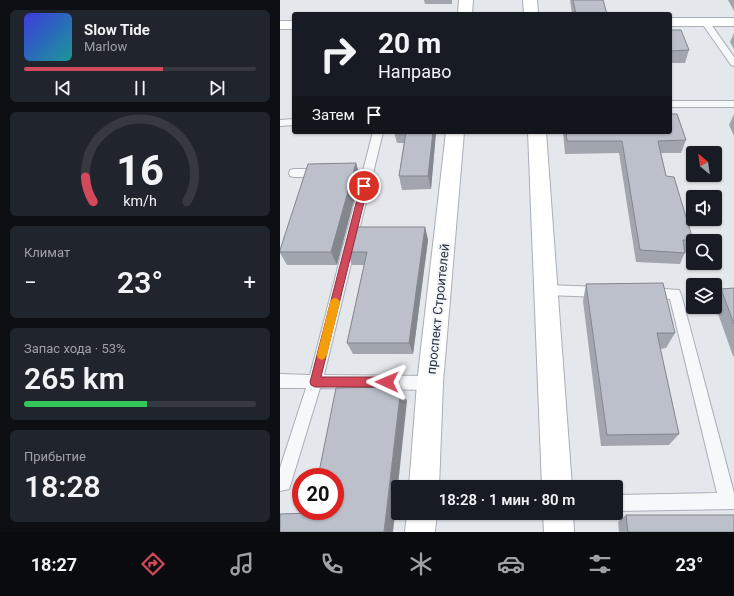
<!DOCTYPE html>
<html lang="ru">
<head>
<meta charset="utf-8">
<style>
	:root { --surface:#171b24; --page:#20242c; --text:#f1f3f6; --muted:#9ea1a6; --line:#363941; --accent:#d1495b }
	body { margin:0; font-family:Roboto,sans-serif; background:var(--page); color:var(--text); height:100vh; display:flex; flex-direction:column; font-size:15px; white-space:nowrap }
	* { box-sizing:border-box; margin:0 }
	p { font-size:13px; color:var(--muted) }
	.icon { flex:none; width:22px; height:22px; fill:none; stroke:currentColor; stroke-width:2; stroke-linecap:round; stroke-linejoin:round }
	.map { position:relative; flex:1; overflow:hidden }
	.panel { display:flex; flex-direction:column; gap:10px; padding:10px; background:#0d0f14; width:280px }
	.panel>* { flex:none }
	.banner { position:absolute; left:12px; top:12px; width:380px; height:122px; border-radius:4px; box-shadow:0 1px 3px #0004; background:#171b24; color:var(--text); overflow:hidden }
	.needle { width:26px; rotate:331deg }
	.fabs { position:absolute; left:406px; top:146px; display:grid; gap:8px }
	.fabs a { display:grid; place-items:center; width:36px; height:36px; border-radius:4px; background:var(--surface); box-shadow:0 1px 3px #0004; font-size:20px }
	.speed { position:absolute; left:12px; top:468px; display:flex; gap:8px; font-size:20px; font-weight:700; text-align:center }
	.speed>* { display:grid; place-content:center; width:52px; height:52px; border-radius:50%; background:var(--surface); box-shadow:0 1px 3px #0004; line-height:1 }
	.speed .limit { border:6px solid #d22; background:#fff; color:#111 }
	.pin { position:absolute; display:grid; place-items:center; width:34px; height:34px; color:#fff; margin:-17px; border:2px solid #fff; border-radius:50%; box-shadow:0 1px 4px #0007 }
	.me { position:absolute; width:44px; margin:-22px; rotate:271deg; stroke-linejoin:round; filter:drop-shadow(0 0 3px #0008) }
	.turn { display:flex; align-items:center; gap:14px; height:84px; padding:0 20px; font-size:18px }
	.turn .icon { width:52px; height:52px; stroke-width:2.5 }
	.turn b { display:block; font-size:28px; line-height:34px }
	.then { display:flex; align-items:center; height:38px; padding:0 20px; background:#0003; gap:8px; font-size:15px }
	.big { font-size:30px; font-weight:600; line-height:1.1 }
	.panel .card { flex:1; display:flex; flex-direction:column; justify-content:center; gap:6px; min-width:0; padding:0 14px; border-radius:6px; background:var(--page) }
	.panel .dial { align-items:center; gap:0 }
	.dial svg { height:104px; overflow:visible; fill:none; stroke:var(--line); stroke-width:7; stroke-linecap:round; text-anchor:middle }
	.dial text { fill:var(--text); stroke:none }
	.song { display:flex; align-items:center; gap:12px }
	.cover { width:48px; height:48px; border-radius:6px; background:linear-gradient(135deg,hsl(240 70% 55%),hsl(180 70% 35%)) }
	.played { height:4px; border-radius:2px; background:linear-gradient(90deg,var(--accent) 60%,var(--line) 60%) }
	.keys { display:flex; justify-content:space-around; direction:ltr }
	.heat { display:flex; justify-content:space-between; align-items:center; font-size:22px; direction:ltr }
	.charge { height:6px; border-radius:3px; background:linear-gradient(90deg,#34c759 53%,var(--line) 0) }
	.trip { position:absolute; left:111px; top:480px; width:232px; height:40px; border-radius:4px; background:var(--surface); box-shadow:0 1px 3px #0004; font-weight:600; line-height:40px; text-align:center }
	.tabs { display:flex; height:64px; justify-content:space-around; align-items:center; background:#090b0e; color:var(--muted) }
	.tabs .icon { width:28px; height:28px }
	.tabs .selected { color:var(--accent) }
	.tabs b { font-size:18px; color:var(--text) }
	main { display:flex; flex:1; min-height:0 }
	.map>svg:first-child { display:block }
</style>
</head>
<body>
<main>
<section class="panel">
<div class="card">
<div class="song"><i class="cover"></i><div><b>Slow Tide</b><p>Marlow</p></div></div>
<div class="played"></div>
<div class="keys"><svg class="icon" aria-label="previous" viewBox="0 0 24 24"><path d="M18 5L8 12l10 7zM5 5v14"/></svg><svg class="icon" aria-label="pause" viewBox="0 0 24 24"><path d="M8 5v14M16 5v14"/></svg><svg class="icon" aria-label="next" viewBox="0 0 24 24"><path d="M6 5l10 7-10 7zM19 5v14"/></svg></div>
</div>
<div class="card dial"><svg viewBox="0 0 100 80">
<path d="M14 69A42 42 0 1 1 86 69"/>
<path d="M14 69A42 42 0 0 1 8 50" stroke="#d1495b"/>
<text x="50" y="56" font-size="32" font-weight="700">16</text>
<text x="50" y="72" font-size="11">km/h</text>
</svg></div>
<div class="card"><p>Климат</p>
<div class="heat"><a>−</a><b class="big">23°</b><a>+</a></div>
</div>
<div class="card"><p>Запас хода · 53%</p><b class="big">265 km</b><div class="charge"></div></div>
<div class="card"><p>Прибытие</p><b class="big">18:28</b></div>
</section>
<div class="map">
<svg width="454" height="532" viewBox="0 0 454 532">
	<rect width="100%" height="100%" fill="#e4e7ec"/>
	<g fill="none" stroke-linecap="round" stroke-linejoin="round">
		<g stroke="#a9aeb7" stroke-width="2">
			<g id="lane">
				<polygon points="422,20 428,20 454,57 454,66 451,65 421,22"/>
				<rect x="390" y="101" width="64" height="6"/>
				<polygon points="14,119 14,125 0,126 0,120"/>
				<polygon points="93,132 103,132 44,375 150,376 155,378 157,383 155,388 150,390 40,388 11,483 9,489 0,491 0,468 26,388 0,388 0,374 30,375"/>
				<polygon points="14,169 41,169 45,170 46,173 45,176 41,177 14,177 10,176 9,173 10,170"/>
				<polygon points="266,285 321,287 325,288 327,292 325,296 321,297 266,295 262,294 260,290 262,286"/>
				<polygon points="369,288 399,290 401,294 454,493 454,509 336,511 336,495 437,493 390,299 365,297 363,293 365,289"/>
			</g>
		</g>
		<g stroke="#a9aeb7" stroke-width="2">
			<g id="secondary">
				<polygon points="179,0 193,0 192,14 178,14"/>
				<polygon points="243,0 257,0 258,14 244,14"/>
				<rect x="390" y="18" width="64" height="8"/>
				<rect x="0" y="21" width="14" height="8"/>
				<polygon points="166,132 184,132 163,383 159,487 129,487 137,383"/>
				<polygon points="248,132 266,132 292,487 262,487"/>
				<polygon points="127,513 157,513 155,532 125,532"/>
				<polygon points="263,513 293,513 294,532 264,532"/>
			</g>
		</g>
		<use href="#lane" fill="#f7f8fa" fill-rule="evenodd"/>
		<use href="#secondary" fill="#fff" fill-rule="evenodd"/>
	</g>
	<g fill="#a1a5ae">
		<polygon points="144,0 172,0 172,4 145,4"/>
		<polygon points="290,0 323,0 327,14 292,14"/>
		<polygon points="448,0 454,0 454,11"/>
		<polygon points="390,30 409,50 405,63 390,63"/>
		<polygon points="454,33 454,49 450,42"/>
		<polygon points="454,114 454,136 449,125"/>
		<polygon points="114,132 156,132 151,189 122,190 119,176 124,143 117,143"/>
		<polygon points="283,132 390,132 406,140 401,153 381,153 386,176 413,240 407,252 405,252 400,264 356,262 339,153 285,154"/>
		<polygon points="76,163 80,177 57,265 7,265 0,253 0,250"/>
		<polygon points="145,227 148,240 133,354 73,354 67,343 84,265 72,265 67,252"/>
		<polygon points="306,284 395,333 386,348 380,349 399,434 389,445 321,446 303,301"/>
		<polygon points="454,288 454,356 453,356 435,305 435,298 441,289"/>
		<polygon points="346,515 454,532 339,532 338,522"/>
	</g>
	<g fill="#83868d">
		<polygon points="153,132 156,132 151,189 148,176"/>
		<polygon points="76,163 80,177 57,265 51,252"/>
		<polygon points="145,227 148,240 133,354 129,343"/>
		<polygon points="121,387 127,401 113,532 104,532"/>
	</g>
	<g fill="#bbc0ca" stroke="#83868d">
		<polygon points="293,0 323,0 327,14 296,14"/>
		<polygon points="390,30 401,30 409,50 390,51"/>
		<polygon points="390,114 397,114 406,140 378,141 386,176 394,177 413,240 403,240 405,253 360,250 342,141 287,141 286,132 390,132"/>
		<polygon points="126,132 153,132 148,176 119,176"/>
		<polygon points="76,163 51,252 0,252 0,250 28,164"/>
		<polygon points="73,227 145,227 129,343 67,343 87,252 67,252"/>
		<polygon points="383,283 395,333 377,333 399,434 327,435 306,284"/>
		<polygon points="454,288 454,324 441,289"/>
		<polygon points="121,387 104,532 0,532 0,514 31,513 31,511 55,511 55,477 38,477 56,388"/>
		<polygon points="346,515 454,515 454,532 348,532"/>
	</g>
	<polygon fill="#d1495b" stroke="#882f3b" points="81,184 84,184 88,186 41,377 107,377 111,379 113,382 111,386 107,387 35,387 31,385 30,382"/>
	<polygon fill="#f59e0b" points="55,298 58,299 60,302 47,355 45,358 42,360 38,358 37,355 50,302 52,299"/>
	<g text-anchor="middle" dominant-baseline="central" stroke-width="4" stroke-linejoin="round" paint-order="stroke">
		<g font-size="13" fill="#2b3445" stroke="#f4f6f9">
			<text transform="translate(158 309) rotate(-84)">проспект Строителей</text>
		</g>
	</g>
</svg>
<div class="fabs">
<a><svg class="needle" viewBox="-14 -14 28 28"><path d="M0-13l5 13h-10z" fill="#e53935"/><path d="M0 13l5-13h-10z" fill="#9ea1a6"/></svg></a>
<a><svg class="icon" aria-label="sound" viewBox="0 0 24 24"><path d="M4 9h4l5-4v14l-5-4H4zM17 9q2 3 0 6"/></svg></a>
<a><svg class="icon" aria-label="search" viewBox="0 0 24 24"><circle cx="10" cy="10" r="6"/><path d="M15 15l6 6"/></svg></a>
<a><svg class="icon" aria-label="layers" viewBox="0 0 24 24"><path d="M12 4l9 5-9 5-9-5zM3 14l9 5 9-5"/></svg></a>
</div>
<div class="speed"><div class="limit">20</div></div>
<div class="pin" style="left:84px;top:186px;background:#d93025"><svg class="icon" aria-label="arrive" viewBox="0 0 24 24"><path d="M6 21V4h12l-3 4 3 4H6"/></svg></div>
<svg class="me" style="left:107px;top:382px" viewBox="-20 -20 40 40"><path d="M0-17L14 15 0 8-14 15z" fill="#d1495b" stroke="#fff" stroke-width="4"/></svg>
<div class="trip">18:28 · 1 мин · 80 m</div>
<div class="banner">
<div class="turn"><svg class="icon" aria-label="right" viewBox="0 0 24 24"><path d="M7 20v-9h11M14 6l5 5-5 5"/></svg><div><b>20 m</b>Направо</div></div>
<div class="then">Затем<svg class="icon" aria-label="arrive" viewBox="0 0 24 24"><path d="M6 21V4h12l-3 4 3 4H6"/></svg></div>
</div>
</div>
</main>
<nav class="tabs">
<b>18:27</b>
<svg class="icon selected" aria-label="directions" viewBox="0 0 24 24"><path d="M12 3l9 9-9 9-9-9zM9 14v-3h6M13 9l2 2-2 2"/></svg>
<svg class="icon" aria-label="music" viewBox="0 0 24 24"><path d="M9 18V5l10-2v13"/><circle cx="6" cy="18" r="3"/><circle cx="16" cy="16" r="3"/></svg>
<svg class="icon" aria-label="phone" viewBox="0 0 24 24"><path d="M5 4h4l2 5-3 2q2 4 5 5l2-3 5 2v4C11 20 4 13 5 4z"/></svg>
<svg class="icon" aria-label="climate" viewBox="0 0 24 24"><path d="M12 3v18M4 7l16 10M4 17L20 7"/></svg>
<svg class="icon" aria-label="car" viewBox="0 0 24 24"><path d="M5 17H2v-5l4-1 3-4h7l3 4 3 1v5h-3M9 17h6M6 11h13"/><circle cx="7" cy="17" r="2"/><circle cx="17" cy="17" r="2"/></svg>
<svg class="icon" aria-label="filters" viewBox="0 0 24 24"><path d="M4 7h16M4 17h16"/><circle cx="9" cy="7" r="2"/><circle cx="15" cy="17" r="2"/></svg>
<b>23°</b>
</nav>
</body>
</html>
